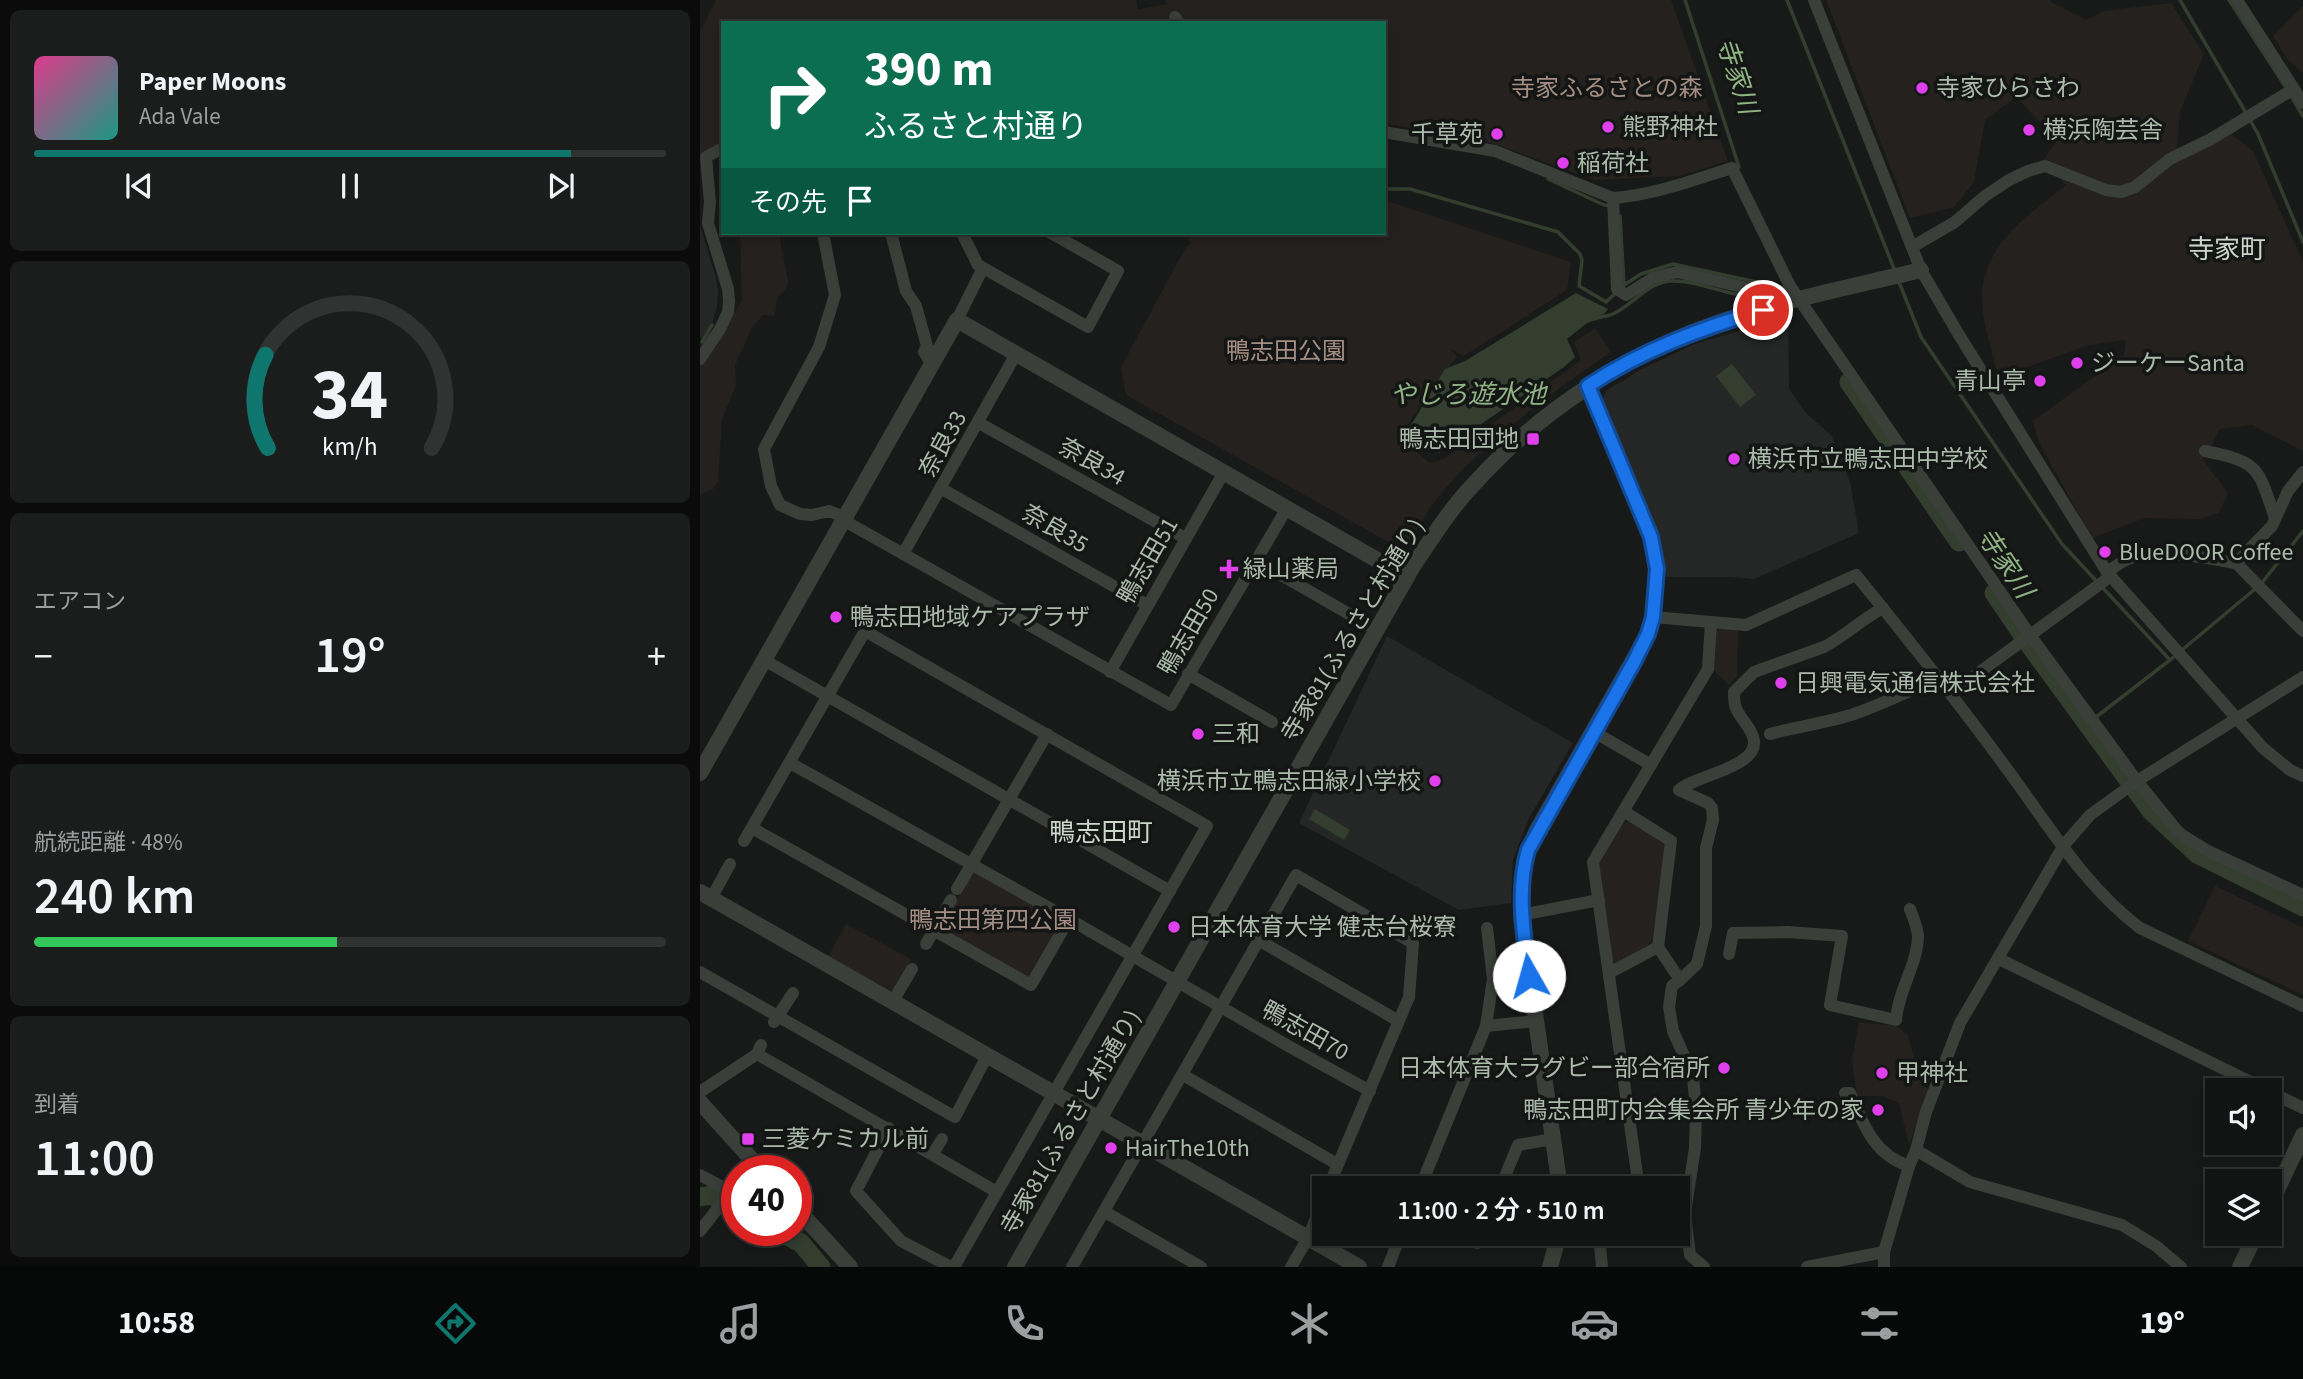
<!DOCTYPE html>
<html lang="ja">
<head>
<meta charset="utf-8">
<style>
	:root { --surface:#121413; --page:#1b1d1c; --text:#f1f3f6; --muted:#9c9ea0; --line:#313333; --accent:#0f766e }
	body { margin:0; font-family:"Source Sans 3","Noto Sans JP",sans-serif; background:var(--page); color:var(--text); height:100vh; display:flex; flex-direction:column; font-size:26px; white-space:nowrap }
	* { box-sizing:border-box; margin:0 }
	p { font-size:23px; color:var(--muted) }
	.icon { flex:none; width:38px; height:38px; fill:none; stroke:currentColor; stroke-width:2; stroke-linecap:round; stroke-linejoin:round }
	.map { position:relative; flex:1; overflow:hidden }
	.side { display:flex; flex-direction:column; gap:10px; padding:10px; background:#0a0b0a; width:700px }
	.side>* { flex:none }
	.hud { position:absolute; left:21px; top:21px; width:665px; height:214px; border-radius:0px; box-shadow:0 4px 18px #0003,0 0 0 2px var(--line); background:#0b6e4f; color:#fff; overflow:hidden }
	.tools { position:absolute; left:1505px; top:1078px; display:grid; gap:14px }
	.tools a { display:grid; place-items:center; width:77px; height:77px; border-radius:0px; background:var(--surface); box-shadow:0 4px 18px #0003,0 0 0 2px var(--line); font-size:35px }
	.speed { position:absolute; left:21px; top:1155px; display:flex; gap:14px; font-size:35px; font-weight:700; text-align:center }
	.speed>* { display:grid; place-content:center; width:91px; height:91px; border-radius:50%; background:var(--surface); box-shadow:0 4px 18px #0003,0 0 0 2px var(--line); line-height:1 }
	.speed .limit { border:10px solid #d22; background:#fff; color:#111 }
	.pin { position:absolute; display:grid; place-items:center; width:60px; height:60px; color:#fff; margin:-30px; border:4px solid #fff; border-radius:50%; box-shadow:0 2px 7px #0007 }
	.me { position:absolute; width:77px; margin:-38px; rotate:353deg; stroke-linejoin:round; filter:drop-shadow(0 0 5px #0008) }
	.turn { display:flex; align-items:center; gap:24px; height:147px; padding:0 28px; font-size:32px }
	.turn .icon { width:91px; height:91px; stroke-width:2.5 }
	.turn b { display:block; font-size:49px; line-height:60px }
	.then { display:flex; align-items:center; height:66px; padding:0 28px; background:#0003; gap:14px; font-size:26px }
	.big { font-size:52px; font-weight:600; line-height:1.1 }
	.side .tile { flex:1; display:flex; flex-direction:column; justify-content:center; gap:10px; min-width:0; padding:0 24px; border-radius:10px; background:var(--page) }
	.side .dial { align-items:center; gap:0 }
	.dial svg { height:182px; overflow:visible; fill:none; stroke:var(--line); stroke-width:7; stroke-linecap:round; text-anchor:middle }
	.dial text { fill:var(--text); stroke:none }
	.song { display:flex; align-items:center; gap:21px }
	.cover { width:84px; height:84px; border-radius:10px; background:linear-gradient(135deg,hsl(330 70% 55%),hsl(170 70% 35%)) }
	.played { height:7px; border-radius:4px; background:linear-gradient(90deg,var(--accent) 85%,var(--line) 85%) }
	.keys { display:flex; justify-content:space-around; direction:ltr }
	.heat { display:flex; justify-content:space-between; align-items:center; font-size:38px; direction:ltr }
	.charge { height:10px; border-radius:5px; background:linear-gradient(90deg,#34c759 48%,var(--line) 0) }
	.trip { position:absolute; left:612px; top:1176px; width:378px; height:70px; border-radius:0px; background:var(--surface); box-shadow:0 4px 18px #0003,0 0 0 2px var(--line); font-weight:600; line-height:70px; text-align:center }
	.menu { display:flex; height:112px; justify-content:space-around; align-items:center; background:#070808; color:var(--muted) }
	.menu .icon { width:49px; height:49px }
	.menu .selected { color:var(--accent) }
	.menu b { font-size:32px; color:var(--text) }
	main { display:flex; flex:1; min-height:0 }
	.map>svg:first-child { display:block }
</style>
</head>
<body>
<main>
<section class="side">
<div class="tile">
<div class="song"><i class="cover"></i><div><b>Paper Moons</b><p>Ada Vale</p></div></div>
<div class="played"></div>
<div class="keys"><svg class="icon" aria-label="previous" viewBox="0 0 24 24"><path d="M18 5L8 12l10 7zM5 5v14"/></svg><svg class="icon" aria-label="pause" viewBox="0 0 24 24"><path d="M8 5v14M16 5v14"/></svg><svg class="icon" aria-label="next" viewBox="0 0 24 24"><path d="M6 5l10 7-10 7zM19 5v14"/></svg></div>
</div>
<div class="tile dial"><svg viewBox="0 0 100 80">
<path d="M14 69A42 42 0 1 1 86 69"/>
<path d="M14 69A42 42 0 0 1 13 28" stroke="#0f766e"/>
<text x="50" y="56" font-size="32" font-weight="700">34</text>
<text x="50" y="72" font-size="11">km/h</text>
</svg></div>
<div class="tile"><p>エアコン</p>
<div class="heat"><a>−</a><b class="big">19°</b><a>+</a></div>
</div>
<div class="tile"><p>航続距離 · 48%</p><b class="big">240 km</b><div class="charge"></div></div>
<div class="tile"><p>到着</p><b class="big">11:00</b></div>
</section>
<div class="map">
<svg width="1603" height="1267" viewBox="0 0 1603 1267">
	<rect width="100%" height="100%" fill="#181a19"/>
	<g fill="#242725">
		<polygon points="0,226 16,278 18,291 17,307 12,324 2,338 0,337"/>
		<polygon points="1088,316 1089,389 1106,413 1132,436 1150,482 1159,533 1054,579 1029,577 966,577 960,538 902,400 906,391 940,370 992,345"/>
		<polygon points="687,636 873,743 829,818 813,860 811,903 759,910 599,823"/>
	</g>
	<g fill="#25211e">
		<polygon points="16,0 436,0 438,9 467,4 466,0 971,0 1028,161 979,176 895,180 775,137 684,124 684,23 23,23 23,143 0,160 0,32"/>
		<path d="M1126 0H1351V2L1386 20 1404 11 1471 3 1504 54 1480 112 1477 147 1531 134 1553 151 1603 262V451L1552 425 1520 429 1503 460 1528 493 1519 513 1499 519 1444 518 1392 538 1339 443 1333 421 1424 355 1426 340 1389 345 1319 370 1296 369C1292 350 1282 319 1282 300 1281 245 1328 216 1366 185L1343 161 1357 140 1316 97 1285 120 1274 182 1254 207 1210 218Z"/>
		<polygon points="1603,6 1603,73 1587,59 1573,36"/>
		<path d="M684 200 871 262 867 290 764 356 749 348 757 357 736 382 699 438 730 463 742 460 881 360 874 342 895 328 911 352C852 393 792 435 744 490 729 507 718 529 705 548L701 549 426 395 421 367 486 247 491 244 486 233H684Z"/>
		<polygon points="40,233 79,233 88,281 86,289 77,298 75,316 63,315 52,328 35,365 36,385 22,420 18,481 13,489 0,495 0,365 42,301"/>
		<polygon points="1020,628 1038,630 1037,676 1029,685 1014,670 1015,632"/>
		<polygon points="930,821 963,842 965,845 953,937 948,945 916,963 911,961 897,864 923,823"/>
		<polygon points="276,872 355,916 360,924 332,976 325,977 242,931 242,925 271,874"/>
		<polygon points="1515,886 1603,928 1603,995 1488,941"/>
		<polygon points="146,924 211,959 193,992 128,957"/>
		<polygon points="1159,1022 1196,1026 1208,1035 1218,1074 1229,1090 1209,1145 1199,1103 1183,1096 1157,1096 1152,1059"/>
	</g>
	<g fill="#333e2f">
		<polygon points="876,293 908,309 904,314 892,319 867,339 875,357 864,367 739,453 717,449 703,438 745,369 765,361"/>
		<polygon points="1032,364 1056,395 1040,407 1016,376"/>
		<polygon points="615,809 650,830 644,840 609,819"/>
	</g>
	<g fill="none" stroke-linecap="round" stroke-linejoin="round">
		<g stroke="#333e2f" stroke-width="3.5">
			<polyline points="985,0 1039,167"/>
			<polyline points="1087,0 1195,271"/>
			<polyline points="1480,0 1546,113"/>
			<polyline points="1529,0 1587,89"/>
			<polyline points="1591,96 1603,116"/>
			<polyline points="1550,120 1558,134 1603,242"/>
			<polyline points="848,179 904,205 911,206"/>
			<polyline points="684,189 710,189 858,232 880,254 882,260 879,286 906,302 924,285 941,274 973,264 1085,288"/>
			<polyline points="920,216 924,285"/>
			<polyline points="1199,282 1221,337 1362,544 1470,660"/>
			<path d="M888 321C897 317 907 317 915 313 934 303 950 281 972 281 1000 280 1026 297 1054 295"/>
			<polyline points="2,342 12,325"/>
			<polyline points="1561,584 1603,531"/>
			<polyline points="1387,724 1470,660 1555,589"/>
		</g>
		<g stroke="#333e2f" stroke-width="19">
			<polyline points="1149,382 1259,542"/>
			<polyline points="1294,593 1328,643 1451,811 1497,854 1603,907"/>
			<polyline points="0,1197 11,1195 37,1210"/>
			<polyline points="76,1230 101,1243 121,1267"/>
		</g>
		<g stroke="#3a3f3a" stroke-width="12">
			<polyline points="1114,0 1221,270 1259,335 1407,572 1563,748 1590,770 1603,776"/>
			<polyline points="1537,0 1603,103"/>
			<polyline points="475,17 479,23"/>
			<path d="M684 132 795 151 913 198C954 195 993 180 1032 168L1090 286 1330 635 1437 781 1479 833 1508 851 1603 895"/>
			<polyline points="913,198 917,289 926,295 953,278 977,272 1099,300"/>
			<polyline points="123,233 135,295 119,347 64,449 71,486 80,505 100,514 112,515 129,511 144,517"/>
			<polyline points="191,233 206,291 216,306 227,346 224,352 231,363"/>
			<polyline points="262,233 278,265 388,327 418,271 351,233"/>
			<polyline points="1212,247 1255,222 1285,196 1309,180 1328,171 1345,166 1406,190 1421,192 1435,187 1470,159 1511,139 1594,89"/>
			<polyline points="257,320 283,268"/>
			<polyline points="0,359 20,329 28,312 29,301 28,289 8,223 10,202 6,157 23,148"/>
			<polyline points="279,423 485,538"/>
			<path d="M1505 451C1560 462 1558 468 1575 518"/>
			<polyline points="242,489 447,605"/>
			<polyline points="143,520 471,705 587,508"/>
			<polyline points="203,554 316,354"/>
			<polyline points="555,560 677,630"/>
			<polyline points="1536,563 1603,631"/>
			<path d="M1407 572C1415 567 1423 560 1431 558 1465 548 1502 558 1536 563L1572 526 1588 491 1603 472"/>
			<path d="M953 617 1046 625 1156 575C1208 639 1259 703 1307 769 1348 824 1384 886 1440 928L1603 1006"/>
			<polyline points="64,660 470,891"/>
			<polyline points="410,672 524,472"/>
			<polyline points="488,674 572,722"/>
			<polyline points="1251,693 1411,576"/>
			<polyline points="894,732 951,765"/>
			<path d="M1070 734C1098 726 1127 723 1154 714 1183 704 1211 690 1239 678"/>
			<polyline points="90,763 369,919 590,1047 670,1091"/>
			<polyline points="52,828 331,985 369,919"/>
			<polyline points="44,841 165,631 507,826 254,1267"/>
			<polyline points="257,889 347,734"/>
			<polyline points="11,899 30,864"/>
			<polyline points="821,915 899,900"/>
			<polyline points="560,941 697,1020"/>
			<polyline points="226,944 251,900"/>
			<path d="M958 947 980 980 997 964 1006 926V848L1013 820 1012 808 1008 803 979 790C993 776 1057 768 1054 741 1053 729 1040 719 1036 708 1034 704 1034 696 1034 692L1054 672 1124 647C1145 636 1162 619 1183 608"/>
			<path d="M1029 954 1033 933 1088 932 1142 936 1130 1005 1196 1020C1198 991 1217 965 1218 937 1218 928 1213 918 1210 909"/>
			<polyline points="1299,959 1567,1090"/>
			<polyline points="0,972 255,1117 287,1056"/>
			<polyline points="909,973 958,947 971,841 925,812"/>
			<polyline points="980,980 972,986 969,1007 973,1031 993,1076 996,1111 995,1148 985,1213 990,1255 1004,1267"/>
			<polyline points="193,1001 212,969"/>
			<polyline points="74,1022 93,993"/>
			<polyline points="786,1026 835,1021"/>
			<polyline points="57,1054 297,1192"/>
			<polyline points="483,1075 637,1164"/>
			<polyline points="0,1092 57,1054 61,1045"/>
			<polyline points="1570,1092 1603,1108"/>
			<path d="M1145 1093H1150C1163 1124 1174 1155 1209 1166"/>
			<polyline points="189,1128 156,1191 201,1241 251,1267"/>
			<polyline points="1216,1150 1270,1182 1422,1225 1456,1246 1481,1267"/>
			<polyline points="233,1154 242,1139"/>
			<polyline points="0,1175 30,1191"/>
			<polyline points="720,1188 786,1026 793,979 787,928"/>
			<polyline points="800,1188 818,1145 853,1139"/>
			<polyline points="939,1188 893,862 1008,669 1011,622"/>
			<polyline points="405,1212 501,1267"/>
			<polyline points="0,1231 37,1184"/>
			<polyline points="753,1234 777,1243 781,1234"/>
			<polyline points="899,1234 902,1267"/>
			<polyline points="372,1267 596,875 713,943 709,997 628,1188"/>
			<polyline points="591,1267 608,1238 625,1196"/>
			<polyline points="688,1267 701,1234"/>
			<polyline points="1107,1267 1184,1252"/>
			<polyline points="1184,1267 1184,1252 1209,1166 1216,1150 1226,1112 1260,1023 1364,845 1390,815 1437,781 1603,677"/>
		</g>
		<g stroke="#3a3f3a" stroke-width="16">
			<polyline points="0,773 257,320 707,577"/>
			<polyline points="0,892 659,1267"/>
			<polyline points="0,1102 62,1171"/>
			<polyline points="860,1188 821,915 824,862 837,830 948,634 953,617 956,569 951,537 888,386"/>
			<polyline points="1570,1205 1603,1135"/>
			<polyline points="96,1208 150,1267"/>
			<path d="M315 1267 713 566C732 538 750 509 773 485 827 425 893 378 965 344 1041 308 1139 290 1221 270"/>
			<polyline points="850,1267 859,1234"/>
			<polyline points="1540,1267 1556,1234"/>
		</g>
	</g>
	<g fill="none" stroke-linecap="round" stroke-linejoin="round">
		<g stroke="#114b97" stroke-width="18">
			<path id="route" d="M829 976C824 935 816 891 828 850L934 662 948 634 953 617 957 569 951 537 888 386C942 350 1002 328 1063 310"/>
		</g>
		<use href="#route" stroke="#1a73e8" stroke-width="12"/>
	</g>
	<g fill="#e03fec" stroke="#131614" stroke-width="2.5">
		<circle cx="1222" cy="88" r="7"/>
		<circle cx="908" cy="127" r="7"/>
		<circle cx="1329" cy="130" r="7"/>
		<circle cx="797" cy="134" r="7"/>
		<circle cx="863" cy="163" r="7"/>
		<circle cx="1377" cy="363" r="7"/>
		<circle cx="1340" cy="381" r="7"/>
		<rect x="826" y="432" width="14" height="14" rx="3.5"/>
		<circle cx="1034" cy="459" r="7"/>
		<circle cx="1405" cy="552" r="7"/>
		<path d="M525.5 558.5h7v7h7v7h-7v7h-7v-7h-7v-7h7z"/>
		<circle cx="136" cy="617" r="7"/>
		<circle cx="1081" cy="683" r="7"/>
		<circle cx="498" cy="734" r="7"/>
		<circle cx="735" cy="781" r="7"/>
		<circle cx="474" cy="927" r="7"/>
		<circle cx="1024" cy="1068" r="7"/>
		<circle cx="1182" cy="1073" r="7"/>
		<circle cx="1178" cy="1110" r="7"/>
		<rect x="41" y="1132" width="14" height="14" rx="3.5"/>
		<circle cx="411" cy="1148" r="7"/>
	</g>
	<g text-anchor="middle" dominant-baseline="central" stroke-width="7" stroke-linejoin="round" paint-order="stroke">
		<g font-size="24" fill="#a48e83" stroke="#131614">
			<text x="907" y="88">寺家ふるさとの森</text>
			<text x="586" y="351">鴨志田公園</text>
			<text x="293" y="920">鴨志田第四公園</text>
		</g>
		<g font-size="24" fill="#acbaab" stroke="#131614" text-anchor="start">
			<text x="1236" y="88">寺家ひらさわ</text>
			<text x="922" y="127">熊野神社</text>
			<text x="1343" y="130">横浜陶芸舎</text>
			<text x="783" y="134" text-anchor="end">千草苑</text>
			<text x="877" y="163">稲荷社</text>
			<text x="1391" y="363">ジーケーSanta</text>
			<text x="1326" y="381" text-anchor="end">青山亭</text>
			<text x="819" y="439" text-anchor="end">鴨志田団地</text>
			<text x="1048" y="459">横浜市立鴨志田中学校</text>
			<text x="1419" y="552">BlueDOOR Coffee</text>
			<text x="543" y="569">緑山薬局</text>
			<text x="150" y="617">鴨志田地域ケアプラザ</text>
			<text x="1095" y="683">日興電気通信株式会社</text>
			<text x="512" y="734">三和</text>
			<text x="721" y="781" text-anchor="end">横浜市立鴨志田緑小学校</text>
			<text x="488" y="927">日本体育大学 健志台桜寮</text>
			<text x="1010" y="1068" text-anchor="end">日本体育大ラグビー部合宿所</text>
			<text x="1196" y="1073">甲神社</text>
			<text x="1164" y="1110" text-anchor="end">鴨志田町内会集会所 青少年の家</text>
			<text x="62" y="1139">三菱ケミカル前</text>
			<text x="425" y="1148">HairThe10th</text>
		</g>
		<g font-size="24" fill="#acbaab" stroke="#131614">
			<text transform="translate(243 444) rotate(-61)">奈良33</text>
			<text transform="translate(392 462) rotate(29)">奈良34</text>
			<text transform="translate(355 529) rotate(30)">奈良35</text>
			<text transform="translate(448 561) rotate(-60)">鴨志田51</text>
			<text transform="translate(653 630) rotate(-59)">寺家81(ふるさと村通り)</text>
			<text transform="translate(489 632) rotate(-60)">鴨志田50</text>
			<text transform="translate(605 1031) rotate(29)">鴨志田70</text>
			<text transform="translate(371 1122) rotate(-60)">寺家81(ふるさと村通り)</text>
		</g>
		<g font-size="26" font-style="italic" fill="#90b384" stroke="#131614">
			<text transform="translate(1037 76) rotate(72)">寺家川</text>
			<text x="768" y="394">やじろ遊水池</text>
			<text transform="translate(1305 563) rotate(56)">寺家川</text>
		</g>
		<g font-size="26" fill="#ccd6cc" stroke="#131614">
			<text x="1527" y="249">寺家町</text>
			<text x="401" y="832">鴨志田町</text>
		</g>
	</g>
</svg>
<div class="tools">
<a><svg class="icon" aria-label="sound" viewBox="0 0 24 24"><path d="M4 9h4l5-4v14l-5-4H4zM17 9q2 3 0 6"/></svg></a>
<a><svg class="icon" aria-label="layers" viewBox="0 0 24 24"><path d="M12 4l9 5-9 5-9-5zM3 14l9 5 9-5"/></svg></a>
</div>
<div class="speed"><div class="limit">40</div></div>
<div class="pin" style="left:1063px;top:310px;background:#d93025"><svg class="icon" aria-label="arrive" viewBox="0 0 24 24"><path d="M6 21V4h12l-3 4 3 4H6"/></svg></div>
<svg class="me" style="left:829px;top:976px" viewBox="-20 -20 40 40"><circle r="19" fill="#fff"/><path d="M0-13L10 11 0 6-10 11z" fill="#1a73e8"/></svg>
<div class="trip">11:00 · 2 分 · 510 m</div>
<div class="hud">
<div class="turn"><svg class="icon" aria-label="right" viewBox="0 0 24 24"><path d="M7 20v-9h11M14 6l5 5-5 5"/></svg><div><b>390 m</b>ふるさと村通り</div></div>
<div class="then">その先<svg class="icon" aria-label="arrive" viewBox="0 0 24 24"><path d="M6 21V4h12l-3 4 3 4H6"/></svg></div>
</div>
</div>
</main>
<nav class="menu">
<b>10:58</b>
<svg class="icon selected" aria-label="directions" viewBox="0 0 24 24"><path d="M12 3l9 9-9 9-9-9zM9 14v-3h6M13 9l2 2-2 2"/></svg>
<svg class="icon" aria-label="music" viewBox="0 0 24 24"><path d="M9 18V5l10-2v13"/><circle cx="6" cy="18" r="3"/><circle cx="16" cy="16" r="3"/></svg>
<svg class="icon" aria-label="phone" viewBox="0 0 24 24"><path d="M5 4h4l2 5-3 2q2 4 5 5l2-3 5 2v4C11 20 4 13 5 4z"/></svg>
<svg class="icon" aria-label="climate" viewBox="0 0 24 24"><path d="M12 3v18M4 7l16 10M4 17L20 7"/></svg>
<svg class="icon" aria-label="car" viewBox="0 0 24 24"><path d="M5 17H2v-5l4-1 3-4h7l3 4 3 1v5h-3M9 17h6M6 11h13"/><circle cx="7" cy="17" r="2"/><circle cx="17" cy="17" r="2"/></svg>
<svg class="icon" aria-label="filters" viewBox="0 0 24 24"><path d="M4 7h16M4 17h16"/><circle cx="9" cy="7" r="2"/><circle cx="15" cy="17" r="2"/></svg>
<b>19°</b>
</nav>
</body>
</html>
